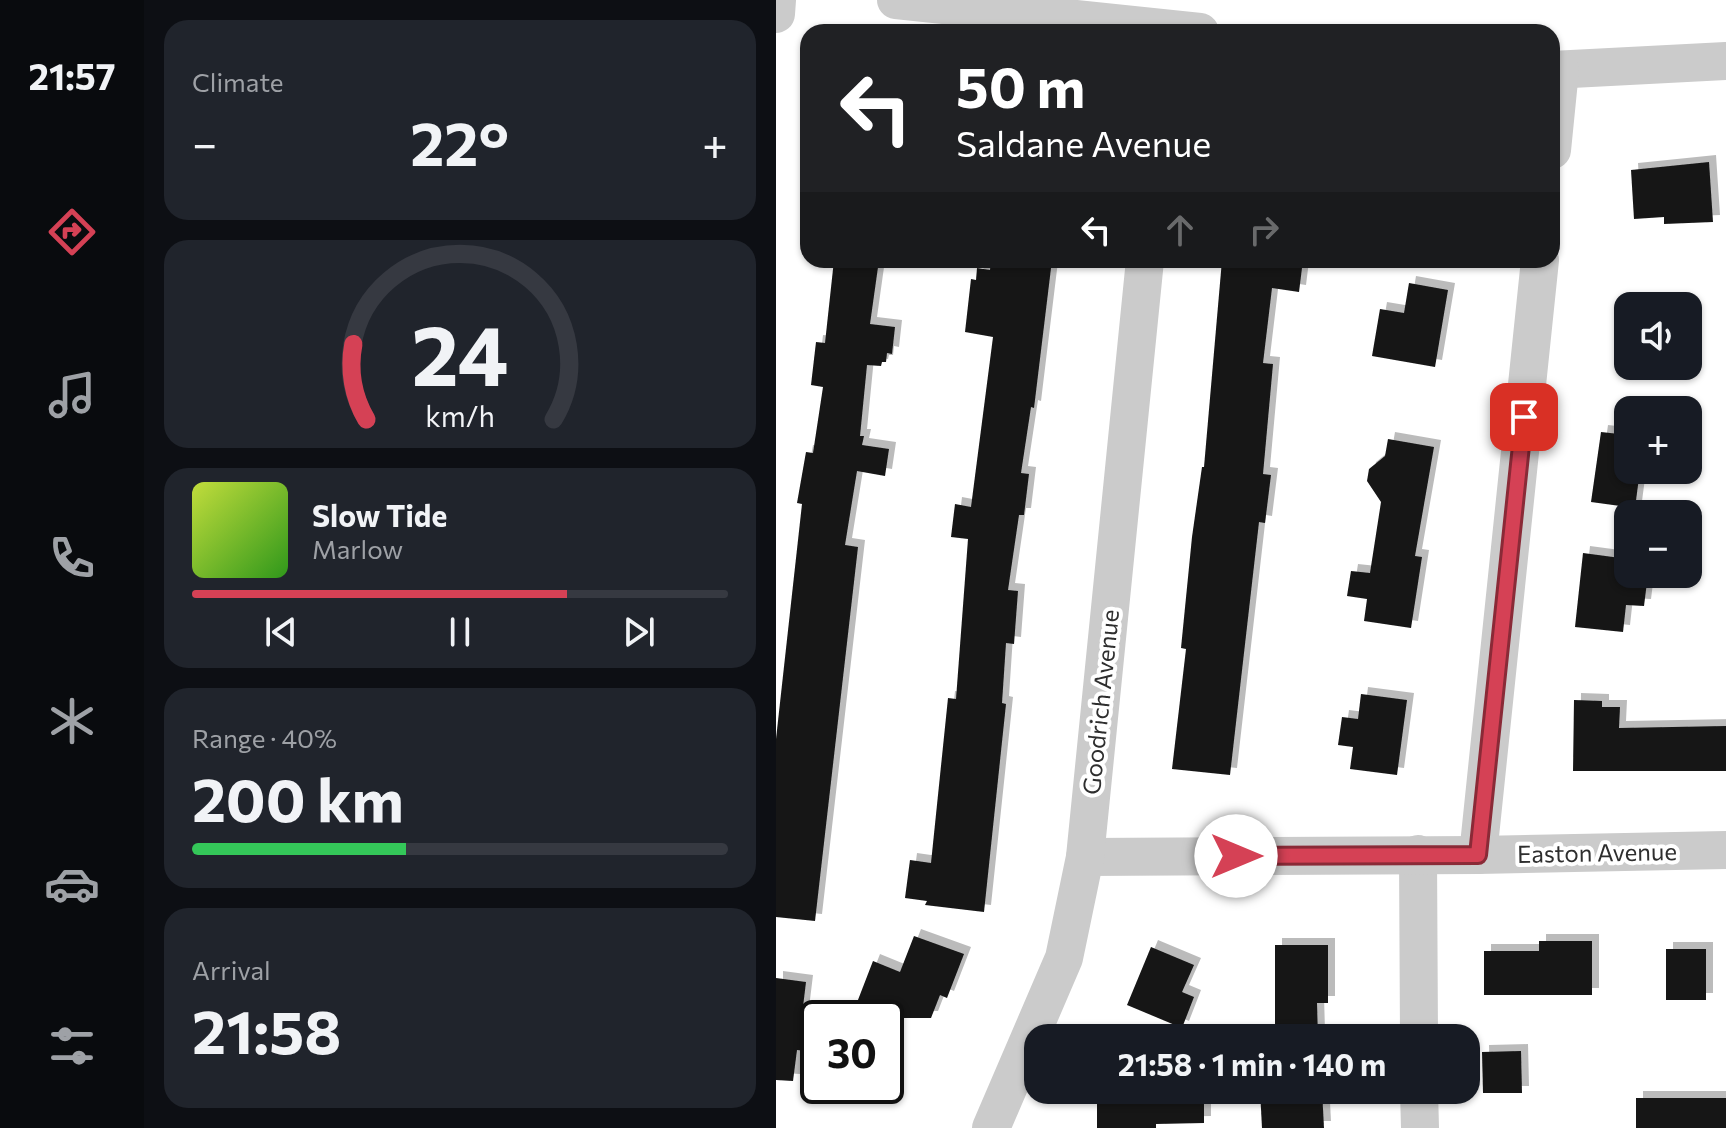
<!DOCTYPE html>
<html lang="en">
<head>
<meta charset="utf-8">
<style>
	:root { --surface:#171b24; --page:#20242c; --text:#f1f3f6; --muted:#9ea1a6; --line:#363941; --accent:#d54155 }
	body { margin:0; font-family:Commissioner,sans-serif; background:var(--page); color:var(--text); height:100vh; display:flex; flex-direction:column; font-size:30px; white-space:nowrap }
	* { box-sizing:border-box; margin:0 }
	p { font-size:26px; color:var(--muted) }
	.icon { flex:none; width:44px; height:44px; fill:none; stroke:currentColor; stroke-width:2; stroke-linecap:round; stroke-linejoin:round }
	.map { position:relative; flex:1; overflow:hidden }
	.drawer { display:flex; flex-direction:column; gap:20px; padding:20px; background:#0d0f14; width:632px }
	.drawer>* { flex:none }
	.banner { position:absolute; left:24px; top:24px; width:760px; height:244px; border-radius:24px; box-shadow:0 2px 6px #0004; background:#202124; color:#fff; overflow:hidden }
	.fabs { position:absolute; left:838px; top:292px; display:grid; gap:16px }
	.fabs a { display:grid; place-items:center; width:88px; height:88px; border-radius:16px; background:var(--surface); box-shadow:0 2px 6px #0004; font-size:40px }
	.speed { position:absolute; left:24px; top:1000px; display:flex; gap:16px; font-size:40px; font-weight:700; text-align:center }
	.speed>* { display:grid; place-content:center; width:104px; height:104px; border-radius:50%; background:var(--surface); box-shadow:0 2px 6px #0004; line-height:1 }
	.speed .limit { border:4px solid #111; border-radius:12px; background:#fff; color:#111 }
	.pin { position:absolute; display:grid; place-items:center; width:68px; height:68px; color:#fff; margin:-34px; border-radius:16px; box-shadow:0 4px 12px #0006 }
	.me { position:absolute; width:88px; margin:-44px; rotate:90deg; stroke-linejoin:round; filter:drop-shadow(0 0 6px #0008) }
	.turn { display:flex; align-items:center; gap:28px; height:168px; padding:0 24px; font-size:36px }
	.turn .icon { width:104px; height:104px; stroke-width:2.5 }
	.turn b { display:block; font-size:56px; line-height:68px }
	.lanes { display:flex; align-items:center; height:76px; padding:0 24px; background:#0003; justify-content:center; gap:40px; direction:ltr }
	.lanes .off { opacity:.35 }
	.big { font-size:60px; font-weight:700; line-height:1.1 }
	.drawer .widget { flex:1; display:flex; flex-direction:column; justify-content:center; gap:12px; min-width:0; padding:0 28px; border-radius:24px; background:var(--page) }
	.drawer .dial { align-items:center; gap:0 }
	.dial svg { height:208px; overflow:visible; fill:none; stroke:var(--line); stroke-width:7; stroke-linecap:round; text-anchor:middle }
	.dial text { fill:var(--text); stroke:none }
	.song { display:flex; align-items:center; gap:24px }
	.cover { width:96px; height:96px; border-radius:12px; background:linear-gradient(135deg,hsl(70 70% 55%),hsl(110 70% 35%)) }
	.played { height:8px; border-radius:4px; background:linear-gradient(90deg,var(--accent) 70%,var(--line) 70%) }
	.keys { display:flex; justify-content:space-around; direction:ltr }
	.heat { display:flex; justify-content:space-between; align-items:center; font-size:44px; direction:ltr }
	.charge { height:12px; border-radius:6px; background:linear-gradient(90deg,#34c759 40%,var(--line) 0) }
	.trip { position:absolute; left:248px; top:1024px; width:456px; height:80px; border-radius:24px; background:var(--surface); box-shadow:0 2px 6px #0004; font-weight:700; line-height:80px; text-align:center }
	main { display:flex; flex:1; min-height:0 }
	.tabs { display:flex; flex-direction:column; width:144px; justify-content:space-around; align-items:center; background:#090b0e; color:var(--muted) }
	.tabs .icon { width:56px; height:56px }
	.tabs .current { color:var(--accent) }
	.tabs b { font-size:36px; color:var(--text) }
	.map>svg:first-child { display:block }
</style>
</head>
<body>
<main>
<nav class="tabs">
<b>21:57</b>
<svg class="icon current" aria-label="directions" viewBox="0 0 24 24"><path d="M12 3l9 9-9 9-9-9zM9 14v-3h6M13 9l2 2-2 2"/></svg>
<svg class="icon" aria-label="music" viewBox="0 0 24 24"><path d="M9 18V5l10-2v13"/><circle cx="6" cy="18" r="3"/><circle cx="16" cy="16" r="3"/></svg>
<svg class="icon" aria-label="phone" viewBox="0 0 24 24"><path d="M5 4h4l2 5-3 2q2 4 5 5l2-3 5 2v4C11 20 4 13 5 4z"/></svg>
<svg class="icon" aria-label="climate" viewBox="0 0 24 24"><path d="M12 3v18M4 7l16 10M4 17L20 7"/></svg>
<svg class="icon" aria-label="car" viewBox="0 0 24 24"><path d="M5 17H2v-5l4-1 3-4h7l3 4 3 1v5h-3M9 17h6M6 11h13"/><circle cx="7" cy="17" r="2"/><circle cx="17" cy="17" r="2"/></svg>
<svg class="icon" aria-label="filters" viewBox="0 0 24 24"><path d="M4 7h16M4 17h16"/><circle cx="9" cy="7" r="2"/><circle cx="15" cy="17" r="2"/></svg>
</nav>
<section class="drawer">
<div class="widget"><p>Climate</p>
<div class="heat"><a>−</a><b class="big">22°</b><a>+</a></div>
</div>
<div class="widget dial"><svg viewBox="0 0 100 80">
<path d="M14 69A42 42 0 1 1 86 69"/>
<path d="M14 69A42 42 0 0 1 9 40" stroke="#d54155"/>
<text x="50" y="56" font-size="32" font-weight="700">24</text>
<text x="50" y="72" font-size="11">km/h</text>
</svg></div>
<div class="widget">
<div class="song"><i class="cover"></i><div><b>Slow Tide</b><p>Marlow</p></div></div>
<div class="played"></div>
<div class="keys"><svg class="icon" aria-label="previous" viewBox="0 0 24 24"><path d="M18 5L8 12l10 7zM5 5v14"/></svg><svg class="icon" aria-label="pause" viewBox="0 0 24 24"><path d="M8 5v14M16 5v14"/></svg><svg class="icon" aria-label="next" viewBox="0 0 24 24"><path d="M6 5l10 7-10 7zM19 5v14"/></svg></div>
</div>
<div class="widget"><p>Range · 40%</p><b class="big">200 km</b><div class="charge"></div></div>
<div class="widget"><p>Arrival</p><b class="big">21:58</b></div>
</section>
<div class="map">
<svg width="950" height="1128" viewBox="0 0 950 1128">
	<defs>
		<filter id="shadow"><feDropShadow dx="7" dy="-7" stdDeviation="0" flood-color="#0004"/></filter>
	</defs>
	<rect width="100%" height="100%" fill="#fff"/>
	<g fill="#151515" filter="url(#shadow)">
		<polygon points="933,162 937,222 888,224 888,217 858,219 855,170"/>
		<polygon points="58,260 103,260 94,324 119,327 116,354 111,353 110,362 106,362 105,366 91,365 84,436 88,436 86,445 113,449 109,476 81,471 69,545 82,547 39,921 0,917 0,739 26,504 21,503 30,452 37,453 47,387 35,385 40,342 49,343"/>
		<polygon points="215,260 276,260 258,408 255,407 245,473 253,474 248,515 243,515 232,590 242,591 238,644 230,643 226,703 230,704 208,912 149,905 151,901 129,898 134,860 155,863 172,698 180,699 192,539 175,537 179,504 195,507 217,337 189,332 195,279 200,280 201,268 214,270"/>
		<polygon points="446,260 527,260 523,292 496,288 487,363 497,364 487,474 495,475 489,523 483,522 454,775 396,769 410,649 405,648 416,537 426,467 428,467"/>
		<polygon points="633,283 672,290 659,367 596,356 604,309 628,313"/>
		<polygon points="825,432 852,435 852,470 864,470 859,508 815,502"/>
		<polygon points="612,439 658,447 639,556 646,557 635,628 588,621 591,599 571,596 575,571 594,573 605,502 591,481 593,469 609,456"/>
		<polygon points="807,553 852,559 852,574 872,574 868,606 850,605 847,632 799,627"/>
		<polygon points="585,694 631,700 621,775 574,769 577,747 562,745 566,717 582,719"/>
		<polygon points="798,700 826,701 826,707 844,707 843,728 950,726 950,771 797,771"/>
		<polygon points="138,936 188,954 171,998 164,995 155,1018 122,1018 121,1022 110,1018 75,1018 97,961 124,972"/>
		<polygon points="763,941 816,941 816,995 708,995 708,951 763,951"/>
		<polygon points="499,945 552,945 552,1003 541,1003 542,1038 499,1038"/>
		<polygon points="375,947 418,965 406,992 418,997 406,1028 351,1005"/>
		<rect x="890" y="949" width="40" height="51"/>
		<polygon points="0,978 30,982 26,1015 42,1018 42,1052 21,1050 17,1081 0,1080"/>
		<polygon points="745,1051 746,1093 707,1093 706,1052"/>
		<polygon points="321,1090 428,1090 428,1123 380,1124 380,1128 321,1128"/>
		<polygon points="484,1090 546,1090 548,1128 486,1128"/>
		<rect x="860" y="1098" width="90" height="30"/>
	</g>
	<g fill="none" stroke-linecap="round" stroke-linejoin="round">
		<g stroke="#cbcbcb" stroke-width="38">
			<polyline points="120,0 424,32"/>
			<polyline points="0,14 1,0"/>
			<polyline points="776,70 950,61"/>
			<polyline points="776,150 784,70"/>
			<polyline points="642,854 643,1038"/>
			<polyline points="702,855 764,260"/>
			<polyline points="309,857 702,855 950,850"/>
			<polyline points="643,1090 644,1128"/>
			<polyline points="215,1128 288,958 309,857 369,260"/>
		</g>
	</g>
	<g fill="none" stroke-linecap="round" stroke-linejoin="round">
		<g stroke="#8a2a37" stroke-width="20">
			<polyline id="route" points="460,856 702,855 748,417"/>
		</g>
		<use href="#route" stroke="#d54155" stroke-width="14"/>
	</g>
	<g text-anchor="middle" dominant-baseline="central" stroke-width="8" stroke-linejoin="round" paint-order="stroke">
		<g font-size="24" fill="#2e2e2e" stroke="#fff">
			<text transform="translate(324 702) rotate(-84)">Goodrich Avenue</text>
			<text transform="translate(821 852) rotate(-1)">Easton Avenue</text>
		</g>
	</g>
</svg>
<div class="fabs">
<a><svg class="icon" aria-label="sound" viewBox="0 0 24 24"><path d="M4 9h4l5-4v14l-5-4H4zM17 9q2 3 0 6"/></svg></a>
<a>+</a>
<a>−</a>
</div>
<div class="speed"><div class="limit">30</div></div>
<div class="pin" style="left:748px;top:417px;background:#d93025"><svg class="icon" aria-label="arrive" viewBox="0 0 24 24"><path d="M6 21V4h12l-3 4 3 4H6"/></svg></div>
<svg class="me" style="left:460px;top:856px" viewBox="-20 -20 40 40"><circle r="19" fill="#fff"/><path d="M0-13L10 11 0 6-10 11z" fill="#d54155"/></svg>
<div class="trip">21:58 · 1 min · 140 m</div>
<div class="banner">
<div class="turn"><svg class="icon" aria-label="left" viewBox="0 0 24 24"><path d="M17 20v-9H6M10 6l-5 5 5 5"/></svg><div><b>50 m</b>Saldane Avenue</div></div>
<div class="lanes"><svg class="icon" aria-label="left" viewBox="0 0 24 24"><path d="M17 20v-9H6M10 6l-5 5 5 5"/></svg><svg class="icon off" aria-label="ahead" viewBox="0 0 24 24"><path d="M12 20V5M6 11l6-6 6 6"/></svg><svg class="icon off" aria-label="right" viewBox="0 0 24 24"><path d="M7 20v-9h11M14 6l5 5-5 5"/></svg></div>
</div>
</div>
</main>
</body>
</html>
